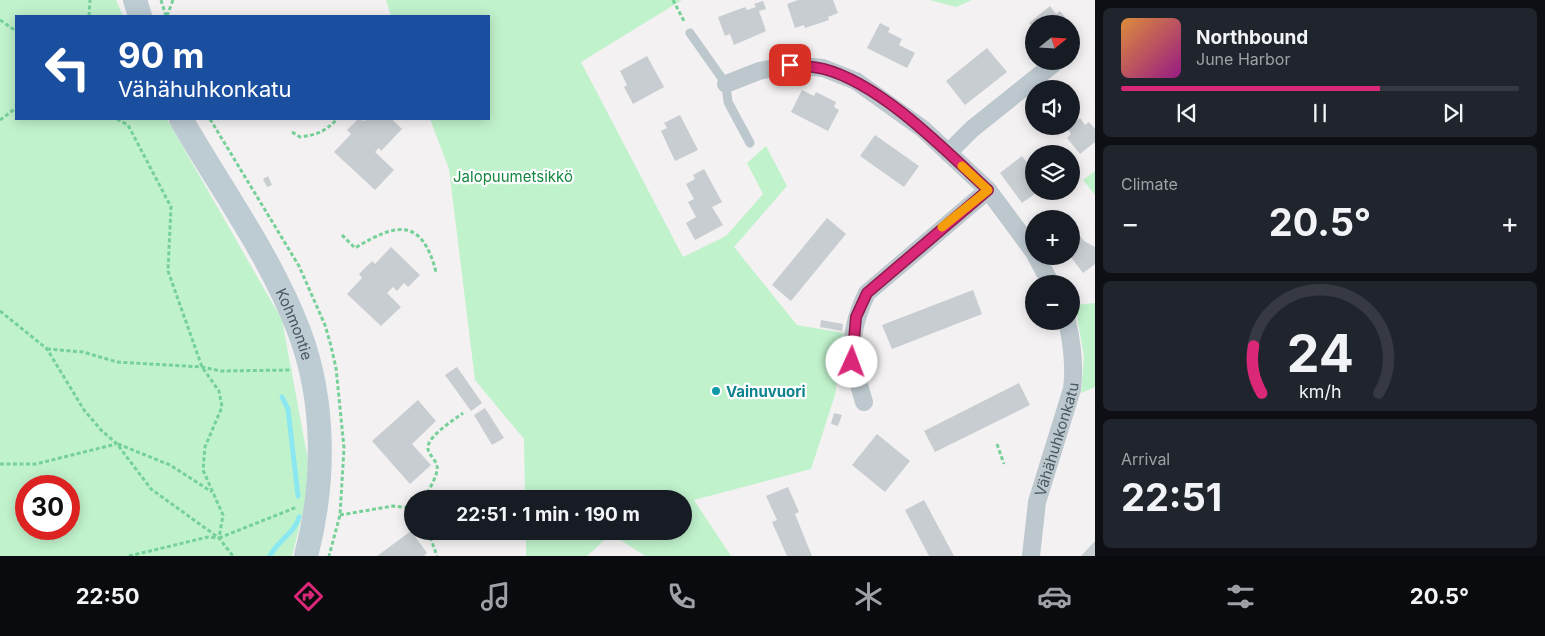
<!DOCTYPE html>
<html lang="en">
<head>
<meta charset="utf-8">
<style>
	:root { --surface:#171b24; --page:#20242c; --text:#f1f3f6; --muted:#9ea1a6; --line:#363941; --accent:#db2777 }
	body { margin:0; font-family:Inter,sans-serif; background:var(--page); color:var(--text); height:100vh; display:flex; flex-direction:column; font-size:19px; white-space:nowrap }
	* { box-sizing:border-box; margin:0 }
	p { font-size:16px; color:var(--muted) }
	.icon { flex:none; width:28px; height:28px; fill:none; stroke:currentColor; stroke-width:2; stroke-linecap:round; stroke-linejoin:round }
	.map { position:relative; flex:1; overflow:hidden }
	.drawer { display:flex; flex-direction:column; gap:8px; padding:8px; background:#0d0f14; width:450px }
	.drawer>* { flex:none }
	.guide { position:absolute; left:15px; top:15px; width:475px; height:105px; border-radius:0px; box-shadow:0 2px 12px #0003; background:#1a4fa0; color:#fff; overflow:hidden }
	.needle { width:32px; rotate:72deg }
	.tools { position:absolute; left:1025px; top:15px; display:grid; gap:10px }
	.tools a { display:grid; place-items:center; width:55px; height:55px; border-radius:50%; background:var(--surface); box-shadow:0 2px 12px #0003; font-size:25px }
	.speed { position:absolute; left:15px; top:475px; display:flex; gap:10px; font-size:25px; font-weight:700; text-align:center }
	.speed>* { display:grid; place-content:center; width:65px; height:65px; border-radius:50%; background:var(--surface); box-shadow:0 2px 12px #0003; line-height:1 }
	.speed .limit { border:8px solid #d22; background:#fff; color:#111 }
	.pin { position:absolute; display:grid; place-items:center; width:42px; height:42px; color:#fff; margin:-21px; border-radius:10px; box-shadow:0 2px 8px #0006 }
	.me { position:absolute; width:55px; margin:-28px; rotate:2deg; stroke-linejoin:round; filter:drop-shadow(0 0 4px #0008) }
	.turn { display:flex; align-items:center; gap:18px; height:105px; padding:0 20px; font-size:22px }
	.turn .icon { width:65px; height:65px; stroke-width:2.5 }
	.turn b { display:block; font-size:35px; line-height:42px }
	.big { font-size:38px; font-weight:700; line-height:1.1 }
	.drawer .card { flex:1; display:flex; flex-direction:column; justify-content:center; gap:8px; min-width:0; padding:0 18px; border-radius:8px; background:var(--page) }
	.drawer .dial { align-items:center; gap:0 }
	.dial svg { height:130px; overflow:visible; fill:none; stroke:var(--line); stroke-width:7; stroke-linecap:round; text-anchor:middle }
	.dial text { fill:var(--text); stroke:none }
	.song { display:flex; align-items:center; gap:15px }
	.cover { width:60px; height:60px; border-radius:8px; background:linear-gradient(135deg,hsl(30 70% 55%),hsl(310 70% 35%)) }
	.played { height:5px; border-radius:2px; background:linear-gradient(90deg,var(--accent) 65%,var(--line) 65%) }
	.keys { display:flex; justify-content:space-around; direction:ltr }
	.heat { display:flex; justify-content:space-between; align-items:center; font-size:28px; direction:ltr }
	.trip { position:absolute; left:404px; top:490px; width:288px; height:50px; border-radius:25px; background:var(--surface); box-shadow:0 2px 12px #0003; font-weight:700; line-height:50px; text-align:center }
	.tabs { display:flex; height:80px; justify-content:space-around; align-items:center; background:#090b0e; color:var(--muted) }
	.tabs .icon { width:35px; height:35px }
	.tabs .selected { color:var(--accent) }
	.tabs b { font-size:22px; color:var(--text) }
	main { display:flex; flex:1; min-height:0 }
	.map>svg:first-child { display:block }
</style>
</head>
<body>
<main>
<div class="map">
<svg width="1095" height="556" viewBox="0 0 1095 556">
	<rect width="100%" height="100%" fill="#f4f1f2"/>
	<g fill="#c0f2cc" fill-rule="evenodd">
		<path d="M0 0H116L123 16H16V119H167L282 320 308 460 307 497 292 556H0ZM26 486H69V529H26Z"/>
		<polygon points="386,0 682,0 581,62 683,257 726,236 763,194 747,163 766,146 787,186 734,247 797,325 844,333 835,395 811,469 694,500 731,556 645,556 611,534 587,556 526,556 526,531 682,531 682,499 525,499 524,439 475,380 449,169 430,119 489,119 489,16 391,16"/>
		<polygon points="930,0 972,0 956,7"/>
		<polygon points="1095,171 1095,195 1083,180"/>
		<polygon points="1095,303 1095,387 1081,393 1084,357 1075,305"/>
	</g>
	<g fill="none" stroke-linecap="round" stroke-linejoin="round">
		<g stroke="#8be8f0" stroke-width="5">
			<polyline points="282,397 288,409 298,496"/>
			<path d="M270 556C277 541 295 533 299 517"/>
		</g>
	</g>
	<g fill="#c8cdd1">
		<polygon points="798,0 833,0 838,13 828,17 829,20 805,28 804,25 795,28 787,4"/>
		<polygon points="763,1 766,9 759,11 766,31 734,45 730,34 725,36 718,17 745,7 747,10 756,7 754,4"/>
		<polygon points="1050,6 1056,14 1060,11 1069,22 1034,24 1034,29 1029,23"/>
		<polygon points="880,23 890,28 888,32 902,39 899,45 915,53 907,68 867,48"/>
		<polygon points="987,48 1007,72 965,105 946,81"/>
		<polygon points="647,56 664,87 633,104 624,87 627,85 620,71"/>
		<polygon points="802,90 814,96 816,92 836,102 834,107 839,110 828,131 791,112"/>
		<polygon points="680,115 698,150 675,161 661,131 667,128 664,123"/>
		<polygon points="1080,118 1085,125 1089,122 1095,129 1095,142 1080,154 1067,138 1071,134 1067,128"/>
		<polygon points="358,119 364,121 366,119 392,119 402,129 381,151 379,148 375,152 394,170 375,190 334,152 351,134 347,130"/>
		<polygon points="875,135 919,166 904,187 860,156"/>
		<polygon points="1022,156 1034,172 1034,191 1039,191 1022,203 1000,173"/>
		<polygon points="704,169 722,202 712,207 723,225 695,240 686,223 696,217 688,202 694,199 686,184 695,179 693,175"/>
		<polygon points="268,176 272,185 267,187 263,179"/>
		<polygon points="827,218 846,234 791,301 772,285"/>
		<polygon points="1071,224 1084,241 1095,247 1095,264 1083,273 1070,256"/>
		<polygon points="391,247 420,275 408,287 404,283 397,291 393,287 387,293 401,307 381,326 347,294 362,278 359,274 372,261 375,264"/>
		<polygon points="973,290 982,314 892,349 882,325"/>
		<polygon points="821,320 843,324 842,331 820,327"/>
		<polygon points="457,367 482,403 471,411 445,375"/>
		<polygon points="1019,383 1030,405 935,452 924,431"/>
		<polygon points="418,400 436,421 412,444 431,465 410,484 372,441"/>
		<polygon points="485,408 504,438 492,445 474,415"/>
		<polygon points="834,413 842,415 838,426 831,424"/>
		<polygon points="877,434 910,461 885,492 852,465"/>
		<polygon points="788,487 799,512 795,514 812,556 787,556 772,522 777,520 766,496"/>
		<polygon points="924,500 954,556 929,556 905,510"/>
		<polygon points="411,531 427,553 424,556 377,556"/>
		<polygon points="1095,541 1095,556 1081,556"/>
	</g>
	<g fill="none" stroke-linecap="round" stroke-linejoin="round">
		<g stroke="#76d198" stroke-width="3" stroke-dasharray="4 2.5" stroke-linecap="butt">
			<polyline points="161,0 166,16"/>
			<polyline points="673,0 685,23"/>
			<polyline points="89,16 90,0"/>
			<polyline points="167,16 173,0"/>
			<polyline points="0,20 16,31"/>
			<polyline points="117,119 128,125 171,207 168,271 202,367 219,391 222,407 205,447 203,470 223,515 219,538"/>
			<polyline points="210,119 299,266 325,325 331,346 336,368 344,448 340,515 329,556"/>
			<polyline points="0,120 16,108"/>
			<path d="M292 132 300 137C317 135 326 131 337 119"/>
			<path d="M342 235 355 248C396 223 422 217 436 272"/>
			<polyline points="0,311 47,349 84,410 101,430 117,444 151,489 219,538"/>
			<polyline points="47,349 83,352 117,362 202,367 221,371 292,370"/>
			<polyline points="118,444 170,465 212,492"/>
			<polyline points="997,444 1004,464"/>
			<polyline points="0,464 36,464 116,444"/>
			<path d="M425 499C428 490 439 474 437 466 436 460 429 455 428 449 426 437 454 420 463 413"/>
			<polyline points="340,515 393,506 412,508"/>
			<polyline points="428,531 437,556"/>
			<polyline points="219,538 297,507"/>
			<polyline points="129,556 208,537 219,538 233,556"/>
		</g>
		<polyline stroke="#bcc8ce" stroke-width="9" points="690,33 726,84 728,102 750,143"/>
		<g stroke="#bcc8ce" stroke-width="18">
			<polyline points="726,84 759,71 790,65 823,68 856,81 923,129 988,190 1034,252"/>
			<polyline points="948,153 972,129 1057,61"/>
			<polyline points="1036,256 1051,284"/>
			<path d="M864 402C851 358 846 336 867 293L988 190"/>
			<path id="s1" d="M1031 556 1037 502 1072 389C1075 366 1072 343 1067 321"/>
		</g>
		<g stroke="#bdcbd3" stroke-width="24">
			<polyline points="135,0 140,16"/>
			<path id="s2" d="M181 119C221 189 270 255 299 331 326 402 325 484 306 556"/>
		</g>
	</g>
	<g fill="none" stroke-linecap="round" stroke-linejoin="round">
		<g stroke="#8e194d" stroke-width="12">
			<path id="route" d="M790 65C801 66 813 66 824 69 881 84 945 150 988 190L867 293 856 317 852 362"/>
		</g>
		<use href="#route" stroke="#db2777" stroke-width="9"/>
		<polyline stroke="#f59e0b" stroke-width="9" points="942,227 988,190 962,166"/>
	</g>
	<circle fill="#0f9aa8" stroke="#fff" stroke-width="2" cx="716" cy="391" r="5"/>
	<g text-anchor="middle" dominant-baseline="central" stroke-width="4.5" stroke-linejoin="round" paint-order="stroke">
		<g font-size="15" fill="#14863e" stroke="#fff">
			<text x="513" y="176">Jalopuumetsikkö</text>
		</g>
		<g font-size="15" fill="#485860" stroke="#fff">
			<text stroke="none"><textPath href="#s2" startOffset="235">Kohmontie</textPath></text>
			<text stroke="none"><textPath href="#s1" startOffset="120">Vähähuhkonkatu</textPath></text>
		</g>
		<g font-size="15" font-weight="bold" fill="#0d838f" stroke="#fff" text-anchor="start">
			<text x="726" y="391">Vainuvuori</text>
		</g>
	</g>
</svg>
<div class="tools">
<a><svg class="needle" viewBox="-14 -14 28 28"><path d="M0-13l5 13h-10z" fill="#e53935"/><path d="M0 13l5-13h-10z" fill="#9ea1a6"/></svg></a>
<a><svg class="icon" aria-label="sound" viewBox="0 0 24 24"><path d="M4 9h4l5-4v14l-5-4H4zM17 9q2 3 0 6"/></svg></a>
<a><svg class="icon" aria-label="layers" viewBox="0 0 24 24"><path d="M12 4l9 5-9 5-9-5zM3 14l9 5 9-5"/></svg></a>
<a>+</a>
<a>−</a>
</div>
<div class="speed"><div class="limit">30</div></div>
<div class="pin" style="left:790px;top:65px;background:#d93025"><svg class="icon" aria-label="arrive" viewBox="0 0 24 24"><path d="M6 21V4h12l-3 4 3 4H6"/></svg></div>
<svg class="me" style="left:852px;top:362px" viewBox="-20 -20 40 40"><circle r="19" fill="#fff"/><path d="M0-13L10 11 0 6-10 11z" fill="#db2777"/></svg>
<div class="trip">22:51 · 1 min · 190 m</div>
<div class="guide">
<div class="turn"><svg class="icon" aria-label="left" viewBox="0 0 24 24"><path d="M17 20v-9H6M10 6l-5 5 5 5"/></svg><div><b>90 m</b>Vähähuhkonkatu</div></div>
</div>
</div>
<section class="drawer">
<div class="card">
<div class="song"><i class="cover"></i><div><b>Northbound</b><p>June Harbor</p></div></div>
<div class="played"></div>
<div class="keys"><svg class="icon" aria-label="previous" viewBox="0 0 24 24"><path d="M18 5L8 12l10 7zM5 5v14"/></svg><svg class="icon" aria-label="pause" viewBox="0 0 24 24"><path d="M8 5v14M16 5v14"/></svg><svg class="icon" aria-label="next" viewBox="0 0 24 24"><path d="M6 5l10 7-10 7zM19 5v14"/></svg></div>
</div>
<div class="card"><p>Climate</p>
<div class="heat"><a>−</a><b class="big">20.5°</b><a>+</a></div>
</div>
<div class="card dial"><svg viewBox="0 0 100 80">
<path d="M14 69A42 42 0 1 1 86 69"/>
<path d="M14 69A42 42 0 0 1 9 40" stroke="#db2777"/>
<text x="50" y="56" font-size="32" font-weight="700">24</text>
<text x="50" y="72" font-size="11">km/h</text>
</svg></div>
<div class="card"><p>Arrival</p><b class="big">22:51</b></div>
</section>
</main>
<nav class="tabs">
<b>22:50</b>
<svg class="icon selected" aria-label="directions" viewBox="0 0 24 24"><path d="M12 3l9 9-9 9-9-9zM9 14v-3h6M13 9l2 2-2 2"/></svg>
<svg class="icon" aria-label="music" viewBox="0 0 24 24"><path d="M9 18V5l10-2v13"/><circle cx="6" cy="18" r="3"/><circle cx="16" cy="16" r="3"/></svg>
<svg class="icon" aria-label="phone" viewBox="0 0 24 24"><path d="M5 4h4l2 5-3 2q2 4 5 5l2-3 5 2v4C11 20 4 13 5 4z"/></svg>
<svg class="icon" aria-label="climate" viewBox="0 0 24 24"><path d="M12 3v18M4 7l16 10M4 17L20 7"/></svg>
<svg class="icon" aria-label="car" viewBox="0 0 24 24"><path d="M5 17H2v-5l4-1 3-4h7l3 4 3 1v5h-3M9 17h6M6 11h13"/><circle cx="7" cy="17" r="2"/><circle cx="17" cy="17" r="2"/></svg>
<svg class="icon" aria-label="filters" viewBox="0 0 24 24"><path d="M4 7h16M4 17h16"/><circle cx="9" cy="7" r="2"/><circle cx="15" cy="17" r="2"/></svg>
<b>20.5°</b>
</nav>
</body>
</html>
